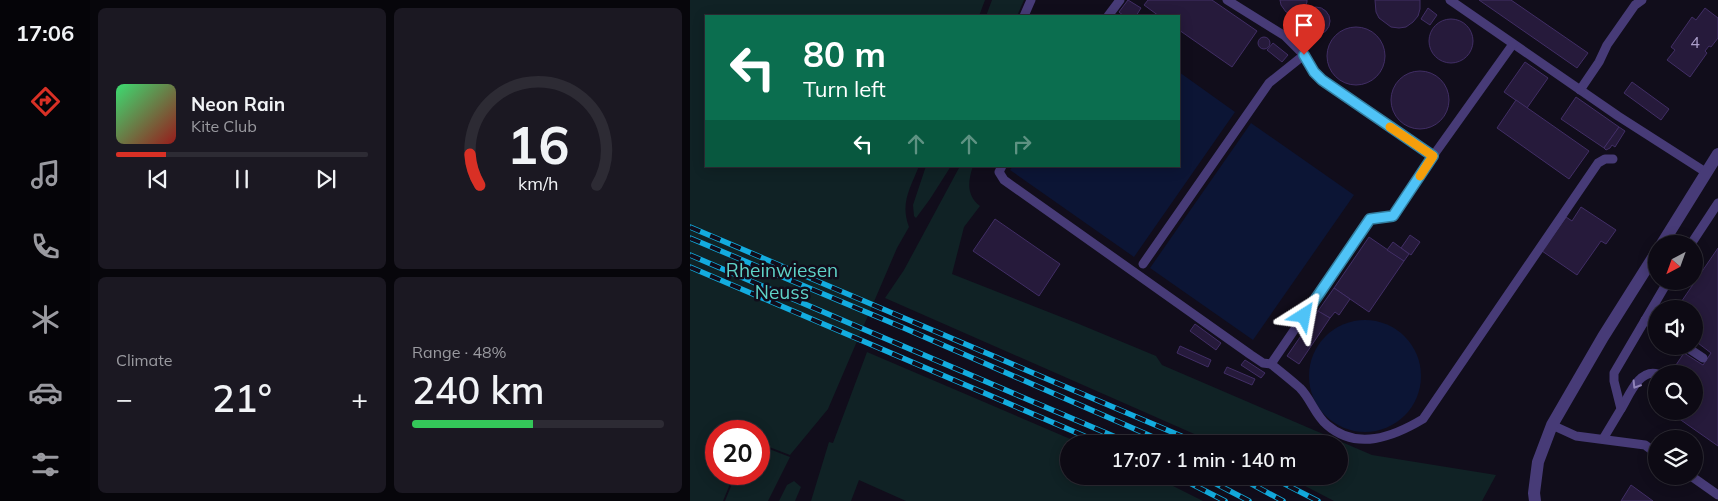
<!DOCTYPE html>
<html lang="en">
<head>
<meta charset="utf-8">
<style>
	:root { --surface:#0d0a14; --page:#1b1822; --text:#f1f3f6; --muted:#9a9aa0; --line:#2d2b34; --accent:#d93025 }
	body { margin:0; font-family:Mulish,sans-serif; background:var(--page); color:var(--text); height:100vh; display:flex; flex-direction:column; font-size:19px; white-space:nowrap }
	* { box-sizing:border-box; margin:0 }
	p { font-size:16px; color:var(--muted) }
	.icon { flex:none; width:28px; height:28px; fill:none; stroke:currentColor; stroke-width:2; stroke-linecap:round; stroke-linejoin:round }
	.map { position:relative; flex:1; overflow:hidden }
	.drawer { display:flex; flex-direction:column; gap:8px; padding:8px; background:#07060b; width:600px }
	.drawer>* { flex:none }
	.top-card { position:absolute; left:15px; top:15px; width:475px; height:152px; border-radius:0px; box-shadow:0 2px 12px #0003,0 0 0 1px var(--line); background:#0b6e4f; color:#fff; overflow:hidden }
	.needle { width:32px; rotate:221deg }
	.controls { position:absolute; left:958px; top:235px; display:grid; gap:10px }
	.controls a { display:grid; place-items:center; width:55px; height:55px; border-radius:50%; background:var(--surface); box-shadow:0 2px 12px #0003,0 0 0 1px var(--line); font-size:25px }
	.speed { position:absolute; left:15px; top:420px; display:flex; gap:10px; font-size:25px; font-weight:700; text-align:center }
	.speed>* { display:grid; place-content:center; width:65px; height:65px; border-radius:50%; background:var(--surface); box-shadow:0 2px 12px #0003,0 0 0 1px var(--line); line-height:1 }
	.speed .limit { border:8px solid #d22; background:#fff; color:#111 }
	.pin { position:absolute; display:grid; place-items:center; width:42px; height:42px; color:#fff; margin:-51px -21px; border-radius:50% 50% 50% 0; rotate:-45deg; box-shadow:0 0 5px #0007 }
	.pin .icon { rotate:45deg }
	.me { position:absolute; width:55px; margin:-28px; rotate:34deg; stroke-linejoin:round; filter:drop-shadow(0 0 4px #0008) }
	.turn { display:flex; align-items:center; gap:18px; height:105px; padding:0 15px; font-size:22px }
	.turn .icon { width:65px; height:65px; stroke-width:2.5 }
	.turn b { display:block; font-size:35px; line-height:42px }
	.lanes { display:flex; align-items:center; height:48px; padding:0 15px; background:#0003; justify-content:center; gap:25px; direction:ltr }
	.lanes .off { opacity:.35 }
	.big { font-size:38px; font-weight:600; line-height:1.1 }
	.drawer .card { flex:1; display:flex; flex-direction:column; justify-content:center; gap:8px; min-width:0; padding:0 18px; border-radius:8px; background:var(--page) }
	.drawer .dial { align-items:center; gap:0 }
	.dial svg { height:130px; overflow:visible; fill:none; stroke:var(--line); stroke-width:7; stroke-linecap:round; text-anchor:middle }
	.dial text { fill:var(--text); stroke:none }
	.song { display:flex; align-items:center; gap:15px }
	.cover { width:60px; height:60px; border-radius:8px; background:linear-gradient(135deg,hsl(140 70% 55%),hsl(0 70% 35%)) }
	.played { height:5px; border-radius:2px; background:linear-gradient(90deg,var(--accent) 20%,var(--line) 20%) }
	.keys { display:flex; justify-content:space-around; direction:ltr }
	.heat { display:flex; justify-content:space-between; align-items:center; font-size:28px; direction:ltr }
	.charge { height:8px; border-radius:4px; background:linear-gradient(90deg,#34c759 48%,var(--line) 0) }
	.drawer .tiles { flex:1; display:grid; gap:8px; grid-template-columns:repeat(2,1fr) }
	.trip { position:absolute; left:370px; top:435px; width:288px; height:50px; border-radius:25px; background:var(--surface); box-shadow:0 2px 12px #0003,0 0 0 1px var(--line); font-weight:600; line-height:50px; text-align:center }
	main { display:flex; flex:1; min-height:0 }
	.tab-bar { display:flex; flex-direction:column; width:90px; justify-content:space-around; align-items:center; background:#050408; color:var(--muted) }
	.tab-bar .icon { width:35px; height:35px }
	.tab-bar .active { color:var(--accent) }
	.tab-bar b { font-size:22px; color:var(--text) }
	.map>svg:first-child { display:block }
</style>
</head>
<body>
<main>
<nav class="tab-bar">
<b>17:06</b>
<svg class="icon active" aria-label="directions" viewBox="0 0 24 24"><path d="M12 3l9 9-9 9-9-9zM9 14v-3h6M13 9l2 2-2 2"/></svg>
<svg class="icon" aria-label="music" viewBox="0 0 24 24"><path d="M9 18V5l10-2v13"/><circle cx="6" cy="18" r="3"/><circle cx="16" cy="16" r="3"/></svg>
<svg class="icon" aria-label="phone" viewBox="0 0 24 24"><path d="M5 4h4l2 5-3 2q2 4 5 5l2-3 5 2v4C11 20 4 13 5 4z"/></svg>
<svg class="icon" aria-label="climate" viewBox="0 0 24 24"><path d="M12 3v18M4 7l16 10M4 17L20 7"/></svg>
<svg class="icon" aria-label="car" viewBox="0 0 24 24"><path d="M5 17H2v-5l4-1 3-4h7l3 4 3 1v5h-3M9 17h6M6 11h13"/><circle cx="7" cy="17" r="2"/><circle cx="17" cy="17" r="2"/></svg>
<svg class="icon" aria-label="filters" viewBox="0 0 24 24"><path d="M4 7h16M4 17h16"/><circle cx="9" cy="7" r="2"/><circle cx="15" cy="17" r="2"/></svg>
</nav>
<section class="drawer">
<div class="tiles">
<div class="card">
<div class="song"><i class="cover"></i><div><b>Neon Rain</b><p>Kite Club</p></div></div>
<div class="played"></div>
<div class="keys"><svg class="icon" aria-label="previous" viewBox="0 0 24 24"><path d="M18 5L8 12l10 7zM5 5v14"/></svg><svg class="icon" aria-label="pause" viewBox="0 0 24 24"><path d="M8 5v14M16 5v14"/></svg><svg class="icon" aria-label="next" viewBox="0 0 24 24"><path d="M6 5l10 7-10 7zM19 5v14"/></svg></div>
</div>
<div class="card dial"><svg viewBox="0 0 100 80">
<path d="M14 69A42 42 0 1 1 86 69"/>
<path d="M14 69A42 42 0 0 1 8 50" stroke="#d93025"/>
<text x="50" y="56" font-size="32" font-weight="700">16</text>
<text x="50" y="72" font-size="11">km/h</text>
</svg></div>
<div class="card"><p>Climate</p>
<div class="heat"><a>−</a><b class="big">21°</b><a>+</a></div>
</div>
<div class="card"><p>Range · 48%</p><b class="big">240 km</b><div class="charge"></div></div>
</div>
</section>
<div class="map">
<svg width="1028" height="501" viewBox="0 0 1028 501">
	<rect width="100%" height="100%" fill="#110d1b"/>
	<g fill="#102225">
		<path d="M0 0H295L289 16H16V166H229C220 189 210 203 219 227L207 248 138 409 100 455 69 443V431H26V474H44L33 501H0Z"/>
		<polygon points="302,0 334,0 327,16 296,16"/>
		<polygon points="236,166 261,166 240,199 226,218 224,216 223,205"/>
		<path d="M270 166H283C278 181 276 195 290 206L274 227 262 274 389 324 466 356 472 365 682 455 806 475 792 501H644L596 476H649V444H527L195 298 214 270Z"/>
		<polygon points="177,352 392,444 379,444 379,476 463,476 513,501 216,501 169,480 161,501 121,501 139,442 143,443"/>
		<polygon points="69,445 100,457 78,501 35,501 46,474 69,474"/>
		<polygon points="104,481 111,487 105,501 89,501 97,485"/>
	</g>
	<g fill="#0c1535">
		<polygon points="489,72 545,112 444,257 320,170 323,166 489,166"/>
		<polygon points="561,123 664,195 563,340 460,268"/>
		<circle cx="675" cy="376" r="56"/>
	</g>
	<g fill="#261a3b" stroke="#412e65">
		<polygon points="438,0 451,8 446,16 434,16 429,12"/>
		<polygon points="458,0 522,0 567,31 542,67 489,30 489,16 469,16 454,5"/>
		<polygon points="590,0 617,0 617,2 614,10 605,14 596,12 591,5"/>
		<polygon points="685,0 730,0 730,9 728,16 723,22 716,27 709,28 701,27 689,18 686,12"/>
		<polygon points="789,0 821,0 898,53 887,68"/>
		<circle cx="626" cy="21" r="14"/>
		<polygon points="738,8 747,15 740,25 731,19"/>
		<polygon points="1015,8 1028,18 1028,38 1021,47 1019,46 1015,51 1017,53 1000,77 977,60 985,50 981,47 1002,17 1006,20"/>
		<circle cx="761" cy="41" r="22"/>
		<circle cx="666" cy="56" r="29"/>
		<circle cx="574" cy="43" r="6"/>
		<polygon points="583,43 598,55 592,62 577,50"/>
		<polygon points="835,62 858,78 837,108 814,92"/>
		<circle cx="730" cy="100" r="29"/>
		<polygon points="942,82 979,109 971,120 934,93"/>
		<polygon points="886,97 929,127 914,148 871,119"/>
		<polygon points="826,100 899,151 879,179 807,128"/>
		<polygon points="929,127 935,131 925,147 922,145 920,148 916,150 914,148"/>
		<polygon points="891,207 926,230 916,244 911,241 887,275 852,251 876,217 882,221"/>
		<polygon points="305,219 370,264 349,296 283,251"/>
		<polygon points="720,235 730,242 721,255 711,248"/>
		<polygon points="679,237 714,261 679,312 644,288"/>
		<polygon points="703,242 719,254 714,261 697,250"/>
		<polygon points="1028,248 1028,446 978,411 1004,411 1004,374 980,374 994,353 1013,365 1021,353 1004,340 1004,309 987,308"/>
		<polygon points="644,288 660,299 649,315 645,312 640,318 628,311"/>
		<polygon points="628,311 640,318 609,364 597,356"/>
		<polygon points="505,324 531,343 526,350 500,331"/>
		<polygon points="490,346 521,360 518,367 487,353"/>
		<polygon points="555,360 575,373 571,378 551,365"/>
		<polygon points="537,367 565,379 562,385 534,373"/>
		<polygon points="941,485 963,501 931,501"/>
	</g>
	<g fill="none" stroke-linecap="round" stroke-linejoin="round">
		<g stroke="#473b77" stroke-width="9">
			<polyline points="537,0 595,36 614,55 624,72 632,81 743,156"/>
			<polyline points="760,0 928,116 1017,173"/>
			<polyline points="334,16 341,0"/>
			<polyline points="418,16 430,0"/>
			<polyline points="890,90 909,62 917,45 945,5 952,0"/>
			<polyline points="312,166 309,172 314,180 561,355 573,363 581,364 680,219 703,216 743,156 823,44"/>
			<polyline points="1001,244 1028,203"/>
			<polyline points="453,264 579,83 614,55"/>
			<polyline points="955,320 966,327"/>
			<polyline points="995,346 1013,358"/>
			<path d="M581 364C591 372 601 380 610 388 621 399 625 415 637 425 667 451 703 437 733 419L908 163 915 159H923"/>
			<path d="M931 409C939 396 949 368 968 374"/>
			<polyline points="862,425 886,436 955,445 966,453"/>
			<polyline points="913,439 931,409 924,381 924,373 978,281"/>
			<polyline points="1001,476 1028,495"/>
		</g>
		<g stroke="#473b77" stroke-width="12">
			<polyline points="972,244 1028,154"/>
			<polyline points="845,501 844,493 848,462 862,425 913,337 966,253"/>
		</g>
		<g stroke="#13acdf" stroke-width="5.5">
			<g id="rail">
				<polyline points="0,227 510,444"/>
				<polyline points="0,238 214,328 479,444"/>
				<polyline points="0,255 442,444"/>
				<polyline points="0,267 413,444"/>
				<polyline points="486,476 535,501"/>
				<polyline points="511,476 559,501"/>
				<polyline points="547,476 593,501"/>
				<polyline points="579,476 628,501"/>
			</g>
		</g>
		<use href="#rail" stroke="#110d1b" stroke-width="4" stroke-dasharray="11" stroke-linecap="butt"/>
	</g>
	<defs><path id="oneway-chevron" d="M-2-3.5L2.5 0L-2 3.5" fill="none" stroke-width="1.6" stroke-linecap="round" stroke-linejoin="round" transform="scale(1.25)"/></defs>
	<use stroke="#9083b9" href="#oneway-chevron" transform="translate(946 385) rotate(122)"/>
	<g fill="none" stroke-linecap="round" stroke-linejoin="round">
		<g stroke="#337fa1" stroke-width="12">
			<polyline id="route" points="614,316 680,219 703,216 743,156 632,80 624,72 614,55"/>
		</g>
		<use href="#route" stroke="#4fc3f7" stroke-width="9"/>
		<polyline stroke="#f59e0b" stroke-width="9" points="700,127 743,156 730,176"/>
	</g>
	<g text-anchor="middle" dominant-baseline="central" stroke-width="5" stroke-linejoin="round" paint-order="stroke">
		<g font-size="16" fill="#ac9fcb">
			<text x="1005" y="42">4</text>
		</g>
		<g font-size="19" fill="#5fd3c8" stroke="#110d1b">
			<text x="92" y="270">Rheinwiesen<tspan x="92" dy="22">Neuss</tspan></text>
		</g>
	</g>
</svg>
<div class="controls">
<a><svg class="needle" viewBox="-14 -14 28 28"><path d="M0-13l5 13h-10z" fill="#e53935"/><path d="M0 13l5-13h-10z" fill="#9a9aa0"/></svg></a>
<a><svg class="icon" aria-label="sound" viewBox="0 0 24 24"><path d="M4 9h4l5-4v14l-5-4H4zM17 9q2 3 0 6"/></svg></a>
<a><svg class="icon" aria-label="search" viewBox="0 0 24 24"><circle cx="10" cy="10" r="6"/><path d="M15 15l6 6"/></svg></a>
<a><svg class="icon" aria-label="layers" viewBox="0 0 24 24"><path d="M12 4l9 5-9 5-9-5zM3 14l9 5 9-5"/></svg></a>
</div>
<div class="speed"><div class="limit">20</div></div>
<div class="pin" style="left:614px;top:55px;background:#d93025"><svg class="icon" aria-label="arrive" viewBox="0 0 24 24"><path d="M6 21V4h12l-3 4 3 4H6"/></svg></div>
<svg class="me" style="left:614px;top:316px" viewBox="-20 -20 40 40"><path d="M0-17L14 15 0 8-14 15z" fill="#4fc3f7" stroke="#fff" stroke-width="4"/></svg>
<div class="trip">17:07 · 1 min · 140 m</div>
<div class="top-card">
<div class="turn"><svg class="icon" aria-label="left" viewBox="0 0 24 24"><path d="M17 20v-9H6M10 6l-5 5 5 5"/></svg><div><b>80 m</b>Turn left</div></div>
<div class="lanes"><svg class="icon" aria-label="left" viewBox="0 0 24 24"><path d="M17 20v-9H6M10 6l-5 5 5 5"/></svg><svg class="icon off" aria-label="ahead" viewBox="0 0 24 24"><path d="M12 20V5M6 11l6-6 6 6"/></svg><svg class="icon off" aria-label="ahead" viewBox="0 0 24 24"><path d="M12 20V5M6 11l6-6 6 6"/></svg><svg class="icon off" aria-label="right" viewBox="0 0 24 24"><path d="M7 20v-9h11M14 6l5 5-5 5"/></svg></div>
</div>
</div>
</main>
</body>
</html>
